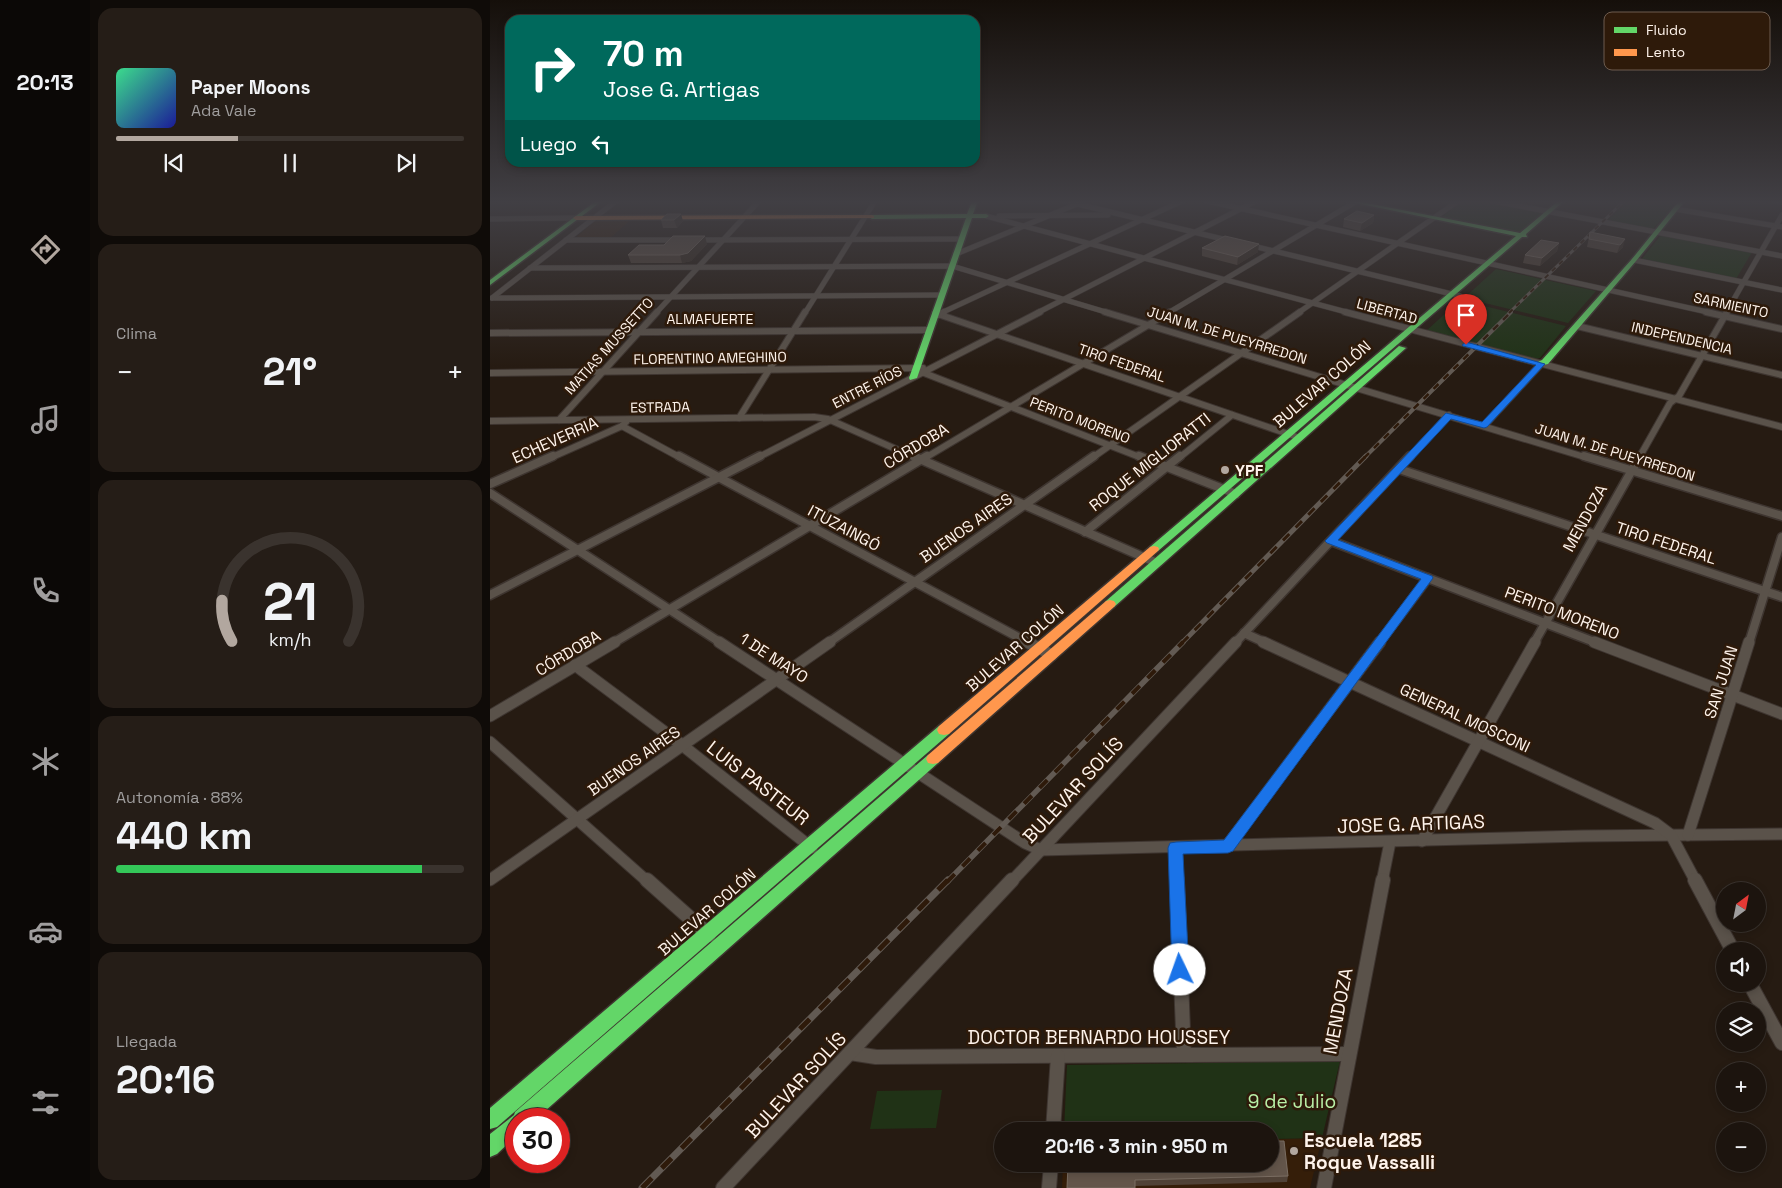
<!DOCTYPE html>
<html lang="es">
<head>
<meta charset="utf-8">
<style>
	:root { --surface:#1c140e; --page:#251d17; --text:#f1f3f6; --muted:#a09e9e; --line:#3a332e; --accent:#b2a79f }
	body { margin:0; font-family:"Space Grotesk",sans-serif; background:var(--page); color:var(--text); height:100vh; display:flex; flex-direction:column; font-size:19px; white-space:nowrap }
	* { box-sizing:border-box; margin:0 }
	p { font-size:16px; color:var(--muted) }
	.icon { flex:none; width:28px; height:28px; fill:none; stroke:currentColor; stroke-width:2; stroke-linecap:round; stroke-linejoin:round }
	.map { position:relative; flex:1; overflow:hidden }
	.details { display:flex; flex-direction:column; gap:8px; padding:8px; background:#0f0b08; width:400px }
	.details>* { flex:none }
	.guide { position:absolute; left:15px; top:15px; width:475px; height:152px; border-radius:15px; box-shadow:0 2px 8px #0003,0 0 0 1px var(--line); background:#00695c; color:#fff; overflow:hidden }
	.needle { width:32px; rotate:32deg }
	.buttons { position:absolute; left:1226px; top:882px; display:grid; gap:10px }
	.buttons a { display:grid; place-items:center; width:50px; height:50px; border-radius:50%; background:var(--surface); box-shadow:0 2px 8px #0003,0 0 0 1px var(--line); font-size:25px }
	.speed { position:absolute; left:15px; top:1108px; display:flex; gap:10px; font-size:25px; font-weight:700; text-align:center }
	.speed>* { display:grid; place-content:center; width:65px; height:65px; border-radius:50%; background:var(--surface); box-shadow:0 2px 8px #0003,0 0 0 1px var(--line); line-height:1 }
	.speed .limit { border:8px solid #d22; background:#fff; color:#111 }
	.pin { position:absolute; display:grid; place-items:center; width:42px; height:42px; color:#fff; margin:-51px -21px; border-radius:50% 50% 50% 0; rotate:-45deg; box-shadow:0 0 5px #0007 }
	.pin .icon { rotate:45deg }
	.me { position:absolute; width:55px; margin:-28px; rotate:357deg; stroke-linejoin:round; filter:drop-shadow(0 0 4px #0008) }
	.turn { display:flex; align-items:center; gap:18px; height:105px; padding:0 15px; font-size:22px }
	.turn .icon { width:65px; height:65px; stroke-width:2.5 }
	.turn b { display:block; font-size:35px; line-height:42px }
	.then { display:flex; align-items:center; height:48px; padding:0 15px; background:#0003; gap:10px; font-size:19px }
	.big { font-size:38px; font-weight:700; line-height:1.1 }
	.details .widget { flex:1; display:flex; flex-direction:column; justify-content:center; gap:8px; min-width:0; padding:0 18px; border-radius:15px; background:var(--page) }
	.details .dial { align-items:center; gap:0 }
	.dial svg { height:130px; overflow:visible; fill:none; stroke:var(--line); stroke-width:7; stroke-linecap:round; text-anchor:middle }
	.dial text { fill:var(--text); stroke:none }
	.song { display:flex; align-items:center; gap:15px }
	.cover { width:60px; height:60px; border-radius:8px; background:linear-gradient(135deg,hsl(150 70% 55%),hsl(240 70% 35%)) }
	.played { height:5px; border-radius:2px; background:linear-gradient(90deg,var(--accent) 35%,var(--line) 35%) }
	.keys { display:flex; justify-content:space-around; direction:ltr }
	.heat { display:flex; justify-content:space-between; align-items:center; font-size:28px; direction:ltr }
	.charge { height:8px; border-radius:4px; background:linear-gradient(90deg,#34c759 88%,var(--line) 0) }
	.trip { position:absolute; left:504px; top:1122px; width:285px; height:50px; border-radius:25px; background:var(--surface); box-shadow:0 2px 8px #0003,0 0 0 1px var(--line); font-weight:700; line-height:50px; text-align:center }
	main { display:flex; flex:1; min-height:0 }
	.dock { display:flex; flex-direction:column; width:90px; justify-content:space-around; align-items:center; background:#0b0806; color:var(--muted) }
	.dock .icon { width:35px; height:35px }
	.dock .on { color:var(--accent) }
	.dock b { font-size:22px; color:var(--text) }
	.map>svg:first-child { display:block }
</style>
</head>
<body>
<main>
<nav class="dock">
<b>20:13</b>
<svg class="icon on" aria-label="directions" viewBox="0 0 24 24"><path d="M12 3l9 9-9 9-9-9zM9 14v-3h6M13 9l2 2-2 2"/></svg>
<svg class="icon" aria-label="music" viewBox="0 0 24 24"><path d="M9 18V5l10-2v13"/><circle cx="6" cy="18" r="3"/><circle cx="16" cy="16" r="3"/></svg>
<svg class="icon" aria-label="phone" viewBox="0 0 24 24"><path d="M5 4h4l2 5-3 2q2 4 5 5l2-3 5 2v4C11 20 4 13 5 4z"/></svg>
<svg class="icon" aria-label="climate" viewBox="0 0 24 24"><path d="M12 3v18M4 7l16 10M4 17L20 7"/></svg>
<svg class="icon" aria-label="car" viewBox="0 0 24 24"><path d="M5 17H2v-5l4-1 3-4h7l3 4 3 1v5h-3M9 17h6M6 11h13"/><circle cx="7" cy="17" r="2"/><circle cx="17" cy="17" r="2"/></svg>
<svg class="icon" aria-label="filters" viewBox="0 0 24 24"><path d="M4 7h16M4 17h16"/><circle cx="9" cy="7" r="2"/><circle cx="15" cy="17" r="2"/></svg>
</nav>
<section class="details">
<div class="widget">
<div class="song"><i class="cover"></i><div><b>Paper Moons</b><p>Ada Vale</p></div></div>
<div class="played"></div>
<div class="keys"><svg class="icon" aria-label="previous" viewBox="0 0 24 24"><path d="M18 5L8 12l10 7zM5 5v14"/></svg><svg class="icon" aria-label="pause" viewBox="0 0 24 24"><path d="M8 5v14M16 5v14"/></svg><svg class="icon" aria-label="next" viewBox="0 0 24 24"><path d="M6 5l10 7-10 7zM19 5v14"/></svg></div>
</div>
<div class="widget"><p>Clima</p>
<div class="heat"><a>−</a><b class="big">21°</b><a>+</a></div>
</div>
<div class="widget dial"><svg viewBox="0 0 100 80">
<path d="M14 69A42 42 0 1 1 86 69"/>
<path d="M14 69A42 42 0 0 1 8 44" stroke="#b2a79f"/>
<text x="50" y="56" font-size="32" font-weight="700">21</text>
<text x="50" y="72" font-size="11">km/h</text>
</svg></div>
<div class="widget"><p>Autonomía · 88%</p><b class="big">440 km</b><div class="charge"></div></div>
<div class="widget"><p>Llegada</p><b class="big">20:16</b></div>
</section>
<div class="map">
<svg width="1292" height="1188" viewBox="0 0 1292 1188">
	<rect width="100%" height="100%" fill="#261b12"/>
	<g fill="#351e09">
		<polygon points="107,219 142,219 120,238 84,239"/>
		<polygon points="832,1138 820,1188 572,1188 573,1164 780,1164 780,1139"/>
	</g>
	<g fill="#203216">
		<polygon points="973,201 998,201 1053,212 1029,233 1024,233 952,217"/>
		<polygon points="1138,201 1188,201 1162,230 1117,221"/>
		<polygon points="1171,235 1262,252 1246,279 1151,260"/>
		<polygon points="1006,269 1106,291 1078,323 974,298"/>
		<polygon points="970,300 1076,326 1050,358 1044,359 936,331"/>
		<polygon points="850,1061 832,1138 780,1139 780,1131 574,1131 577,1065"/>
		<polygon points="452,1090 446,1128 380,1129 387,1091"/>
	</g>
	<g fill="none" stroke-linecap="round" stroke-linejoin="round">
		<g stroke="#3e3530" stroke-width="6">
			<g id="street-far4">
				<polyline points="575,201 741,241"/>
				<polyline points="717,201 1222,313"/>
				<polyline points="1003,201 1292,256"/>
				<polyline points="1285,201 1292,202"/>
				<polyline points="1185,209 1292,227"/>
				<polyline points="496,216 860,313"/>
				<polyline points="509,216 618,215"/>
				<polyline points="0,219 86,218"/>
				<polyline points="76,240 191,240"/>
				<polyline points="204,240 472,239"/>
				<polyline points="759,245 970,296"/>
				<polyline points="466,254 587,204"/>
				<polyline points="1144,260 1292,290"/>
				<polyline points="40,268 462,266 619,313"/>
				<polyline points="2,298 452,295"/>
				<polyline points="2,298 126,201"/>
				<polyline points="166,313 269,201"/>
				<polyline points="315,313 385,201"/>
				<polyline points="451,313 692,201"/>
				<polyline points="547,313 766,201"/>
				<polyline points="678,313 867,201"/>
				<polyline points="808,313 968,201"/>
				<polyline points="1236,313 1292,215"/>
			</g>
		</g>
		<g stroke="#3e3530" stroke-width="8">
			<g id="street-far3">
				<polyline points="615,312 1098,458"/>
				<polyline points="855,312 1292,427"/>
				<polyline points="1216,312 1292,329"/>
				<polyline points="445,313 810,438"/>
				<polyline points="448,315 454,312"/>
				<polyline points="1087,326 1292,375"/>
				<polyline points="0,333 439,330"/>
				<polyline points="429,371 652,458"/>
				<polyline points="0,373 433,368"/>
				<polyline points="249,418 315,312"/>
				<polyline points="69,420 167,312"/>
				<polyline points="0,421 324,417 338,419 426,458"/>
				<polyline points="132,426 191,458"/>
				<polyline points="994,426 1051,364"/>
				<polyline points="60,458 132,426 136,422"/>
				<polyline points="267,458 550,312"/>
				<polyline points="435,458 680,312"/>
				<polyline points="602,458 810,312"/>
				<polyline points="689,458 742,415"/>
				<polyline points="919,458 959,415"/>
				<polyline points="1149,458 1180,403 1189,396 1237,312"/>
			</g>
		</g>
		<g stroke="#3e3530" stroke-width="11">
			<g id="street-far2">
				<polyline points="189,456 539,643"/>
				<polyline points="423,456 667,563"/>
				<polyline points="649,456 746,494"/>
				<polyline points="1094,456 1292,516"/>
				<polyline points="909,469 1292,597"/>
				<polyline points="0,484 63,456"/>
				<polyline points="0,493 231,643"/>
				<polyline points="595,532 690,456"/>
				<polyline points="841,541 1107,643"/>
				<polyline points="0,595 270,456"/>
				<polyline points="754,633 776,643"/>
				<polyline points="123,643 437,456"/>
				<polyline points="338,643 604,456"/>
				<polyline points="745,643 920,456"/>
				<polyline points="889,643 938,578"/>
				<polyline points="1044,643 1150,456"/>
				<polyline points="1259,643 1292,537"/>
			</g>
		</g>
		<g stroke="#3e3530" stroke-width="13">
			<g id="street-far1">
				<polyline points="229,642 535,843 551,850 1093,836 1292,834"/>
				<polyline points="537,642 562,655"/>
				<polyline points="773,642 1165,823 1181,835 1206,882"/>
				<polyline points="1104,642 1292,714"/>
				<polyline points="85,665 192,745 322,848"/>
				<polyline points="0,716 125,642"/>
				<polyline points="0,742 158,882"/>
				<polyline points="1198,835 1259,642"/>
				<polyline points="932,841 1045,642"/>
				<polyline points="737,846 890,642"/>
				<polyline points="686,848 687,882"/>
				<polyline points="0,880 340,642"/>
				<polyline points="521,882 746,642"/>
				<polyline points="892,882 900,842"/>
			</g>
		</g>
		<g stroke="#3e3530" stroke-width="16">
			<g id="street">
				<polyline points="157,880 219,935"/>
				<polyline points="687,880 694,1055"/>
				<polyline points="1205,880 1243,951"/>
				<polyline points="1260,984 1292,1043"/>
				<polyline points="360,1053 386,1057 859,1054"/>
				<polyline points="563,1131 568,1056"/>
				<polyline points="233,1188 522,880"/>
				<polyline points="559,1188 561,1164"/>
				<polyline points="834,1188 893,880"/>
			</g>
		</g>
		<g stroke="#3e3530" stroke-width="3">
			<g id="fast">
				<polygon points="106,201 112,201 0,285 0,280"/>
				<polygon points="482,201 488,201 483,214 496,214 499,216 496,218 482,218 427,378 420,380 419,378 476,218 382,219 379,217 382,215 477,214"/>
				<polygon points="856,201 866,201 1030,233 1068,201 1074,201 1036,234 1037,237 1032,237 668,551 660,551 659,549 660,547 1026,236"/>
				<polygon points="1189,201 1195,201 1146,261 1058,364 1048,366 1048,362 1052,360 1142,259"/>
				<polygon points="909,346 916,348 624,607 616,607 614,604 616,601"/>
				<polygon points="454,725 459,726 461,730 459,734 7,1127 0,1129 0,1108 449,726"/>
				<polygon points="443,754 448,755 450,759 448,763 46,1119 26,1119 26,1136 7,1154 0,1157 0,1134 24,1115 25,1112 438,755"/>
			</g>
		</g>
		<g stroke="#3e3530" stroke-width="3">
			<g id="slow">
				<polygon points="382,215 384,216 384,218 86,220 83,218 86,216"/>
				<polygon points="664,546 668,547 669,549 668,551 459,734 454,735 449,734 447,730 449,726 660,547"/>
				<polygon points="620,600 624,601 626,604 624,607 448,763 443,764 438,763 436,759 438,755 616,601"/>
			</g>
		</g>
		<use href="#street-far4" stroke="#5a524a" stroke-width="5"/>
		<use href="#street-far3" stroke="#5a524a" stroke-width="6"/>
		<use href="#street-far2" stroke="#5a524a" stroke-width="8"/>
		<use href="#street-far1" stroke="#5a524a" stroke-width="11"/>
		<use href="#street" stroke="#5a524a" stroke-width="14"/>
		<use href="#fast" fill="#63d668" fill-rule="evenodd"/>
		<use href="#slow" fill="#ff974d" fill-rule="evenodd"/>
		<g stroke="#625a53" stroke-width="3">
			<polyline id="rail-far4" points="1019,313 1134,201"/>
		</g>
		<g stroke="#625a53" stroke-width="4">
			<polyline id="rail-far3" points="874,458 1021,312"/>
		</g>
		<g stroke="#625a53" stroke-width="5">
			<polyline id="rail-far2" points="692,643 876,456"/>
		</g>
		<g stroke="#625a53" stroke-width="5.5">
			<polyline id="rail-far1" points="457,882 693,642"/>
		</g>
		<g stroke="#625a53" stroke-width="7">
			<polyline id="rail" points="152,1188 458,880"/>
		</g>
		<use href="#rail-far4" stroke="#2e1a0a" stroke-width="2" stroke-dasharray="5" stroke-linecap="butt"/>
		<use href="#rail-far3" stroke="#2e1a0a" stroke-width="2.5" stroke-dasharray="7" stroke-linecap="butt"/>
		<use href="#rail-far2" stroke="#2e1a0a" stroke-width="3" stroke-dasharray="9" stroke-linecap="butt"/>
		<use href="#rail-far1" stroke="#2e1a0a" stroke-width="4" stroke-dasharray="11" stroke-linecap="butt"/>
		<use href="#rail" stroke="#2e1a0a" stroke-width="5" stroke-dasharray="14" stroke-linecap="butt"/>
	</g>
	<g fill="#504237">
		<polygon points="947,201 961,201 958,203"/>
		<polygon points="177,214 193,221 187,228 173,228 171,220"/>
		<polygon points="884,215 883,223 870,231 853,227 854,219"/>
		<polygon points="1100,232 1133,247 1127,253 1097,247"/>
		<polygon points="1069,243 1067,251 1050,266 1033,263 1035,255"/>
		<polygon points="217,244 201,261 192,263 141,263 138,255"/>
		<polygon points="712,248 768,252 747,265 712,256"/>
		<polygon points="578,1164 798,1176 797,1182 645,1186"/>
	</g>
	<g fill="#372b20">
		<polygon points="191,214 193,221 187,228 184,220"/>
		<polygon points="884,215 883,223 870,231 872,223"/>
		<polygon points="215,236 217,244 201,261 192,263 190,255"/>
		<polygon points="1135,239 1133,247 1127,253 1130,245"/>
		<polygon points="1069,243 1067,251 1050,266 1052,258"/>
		<polygon points="769,244 768,252 747,265 748,257"/>
	</g>
	<g fill="#63554a" stroke="#7b6e63">
		<polygon points="867,211 884,215 872,223 854,219"/>
		<polygon points="177,214 191,214 184,220 171,220"/>
		<polygon points="1100,232 1135,239 1130,245 1099,239"/>
		<polygon points="183,236 215,236 198,253 190,255 138,255 149,245 174,245"/>
		<polygon points="735,236 769,244 748,257 712,248"/>
		<polygon points="1051,240 1069,243 1052,258 1035,255"/>
		<polygon points="780,1141 794,1141 798,1176 645,1180 645,1188 577,1188 578,1164 780,1164"/>
	</g>
	<linearGradient id="sky" x2="0" y2="1"><stop stop-color="#150f0a"/><stop offset="0.55" stop-color="#413f44"/><stop offset="1" stop-color="#413f44" stop-opacity="0"/></linearGradient>
	<rect width="1292" height="367" fill="url(#sky)"/>
	<polygon fill="#1a73e8" stroke="#114b97" points="976,342 1055,364 997,427 994,428 961,419 848,540 942,576 943,578 743,851 738,853 693,854 699,970 696,976 690,978 684,976 682,970 678,848 680,843 686,842 734,840 931,579 837,543 835,541 956,413 992,422 1046,365 973,346 972,345"/>
	<g fill="#b2a79f" stroke="#2e1a0a" stroke-width="2">
		<circle cx="735" cy="470" r="5"/>
		<circle cx="804" cy="1151" r="5"/>
	</g>
	<g text-anchor="middle" dominant-baseline="central" stroke-width="5" stroke-linejoin="round" paint-order="stroke">
		<g font-size="14" fill="#fef3eb" stroke="#2e1a0a">
			<text transform="translate(1241 305) rotate(12)">SARMIENTO</text>
			<text transform="translate(897 311) rotate(15)">LIBERTAD</text>
			<text x="220" y="319">ALMAFUERTE</text>
			<text transform="translate(737 335) rotate(17)">JUAN M. DE PUEYRREDON</text>
			<text transform="translate(1192 338) rotate(13)">INDEPENDENCIA</text>
			<text transform="translate(119 346) rotate(-48)">MATIAS MUSSETTO</text>
			<text transform="translate(220 358) rotate(-1)">FLORENTINO AMEGHINO</text>
			<text transform="translate(632 363) rotate(19)">TIRO FEDERAL</text>
			<text transform="translate(377 387) rotate(-27)">ENTRE RÍOS</text>
			<text transform="translate(170 407) rotate(-1)">ESTRADA</text>
			<text transform="translate(590 420) rotate(21)">PERITO MORENO</text>
			<text transform="translate(1125 452) rotate(17)">JUAN M. DE PUEYRREDON</text>
		</g>
		<g font-size="16" fill="#fef3eb" stroke="#2e1a0a">
			<text transform="translate(832 384) rotate(-41)">BULEVAR COLÓN</text>
			<text transform="translate(65 440) rotate(-24)">ECHEVERRIA</text>
			<text transform="translate(426 446) rotate(-31)">CÓRDOBA</text>
			<text transform="translate(660 462) rotate(-38)">ROQUE MIGLIORATTI</text>
			<text transform="translate(1095 518) rotate(-61)">MENDOZA</text>
			<text transform="translate(354 528) rotate(28)">ITUZAINGÓ</text>
			<text transform="translate(476 528) rotate(-35)">BUENOS AIRES</text>
			<text transform="translate(1176 543) rotate(18)">TIRO FEDERAL</text>
			<text transform="translate(1072 613) rotate(21)">PERITO MORENO</text>
			<text transform="translate(525 648) rotate(-41)">BULEVAR COLÓN</text>
			<text transform="translate(78 653) rotate(-31)">CÓRDOBA</text>
			<text transform="translate(284 658) rotate(33)">1 DE MAYO</text>
			<text transform="translate(1231 682) rotate(-72)">SAN JUAN</text>
			<text transform="translate(975 718) rotate(25)">GENERAL MOSCONI</text>
			<text transform="translate(144 761) rotate(-35)">BUENOS AIRES</text>
			<text transform="translate(217 912) rotate(-41)">BULEVAR COLÓN</text>
		</g>
		<g font-size="16" font-weight="bold" fill="#fef3eb" stroke="#2e1a0a" text-anchor="start">
			<text x="745" y="470">YPF</text>
		</g>
		<g font-size="19" fill="#fef3eb" stroke="#2e1a0a">
			<text transform="translate(268 783) rotate(38)">LUIS PASTEUR</text>
			<text transform="translate(583 790) rotate(-47)">BULEVAR SOLÍS</text>
			<text transform="translate(921 824) rotate(-2)">JOSE G. ARTIGAS</text>
			<text transform="translate(848 1011) rotate(-79)">MENDOZA</text>
			<text x="609" y="1037">DOCTOR BERNARDO HOUSSEY</text>
			<text transform="translate(306 1085) rotate(-47)">BULEVAR SOLÍS</text>
		</g>
		<g font-size="19" fill="#b9f0a7" stroke="#2e1a0a">
			<text x="802" y="1101">9 de Julio</text>
		</g>
		<g font-size="19" font-weight="bold" fill="#fef3eb" stroke="#2e1a0a" text-anchor="start">
			<text x="814" y="1140">Escuela 1285<tspan x="814" dy="22">Roque Vassalli</tspan></text>
		</g>
	</g>
	<rect x="1114" y="12" width="166" height="58" rx="8" fill="#2e1a0a" stroke="#6c5b4e" stroke-width="1"/>
	<rect x="1124" y="27" width="23" height="6" fill="#63d668"/>
	<rect x="1124" y="49" width="23" height="7" fill="#ff974d"/>
	<g font-size="14" fill="#fef3eb">
		<text x="1156" y="35">Fluido</text>
		<text x="1156" y="57">Lento</text>
	</g>
</svg>
<div class="buttons">
<a><svg class="needle" viewBox="-14 -14 28 28"><path d="M0-13l5 13h-10z" fill="#e53935"/><path d="M0 13l5-13h-10z" fill="#a09e9e"/></svg></a>
<a><svg class="icon" aria-label="sound" viewBox="0 0 24 24"><path d="M4 9h4l5-4v14l-5-4H4zM17 9q2 3 0 6"/></svg></a>
<a><svg class="icon" aria-label="layers" viewBox="0 0 24 24"><path d="M12 4l9 5-9 5-9-5zM3 14l9 5 9-5"/></svg></a>
<a>+</a>
<a>−</a>
</div>
<div class="speed"><div class="limit">30</div></div>
<div class="pin" style="left:976px;top:345px;background:#d93025"><svg class="icon" aria-label="arrive" viewBox="0 0 24 24"><path d="M6 21V4h12l-3 4 3 4H6"/></svg></div>
<svg class="me" style="left:690px;top:970px" viewBox="-20 -20 40 40"><circle r="19" fill="#fff"/><path d="M0-13L10 11 0 6-10 11z" fill="#1a73e8"/></svg>
<div class="trip">20:16 · 3 min · 950 m</div>
<div class="guide">
<div class="turn"><svg class="icon" aria-label="right" viewBox="0 0 24 24"><path d="M7 20v-9h11M14 6l5 5-5 5"/></svg><div><b>70 m</b>Jose G. Artigas</div></div>
<div class="then">Luego<svg class="icon" aria-label="left" viewBox="0 0 24 24"><path d="M17 20v-9H6M10 6l-5 5 5 5"/></svg></div>
</div>
</div>
</main>
</body>
</html>
